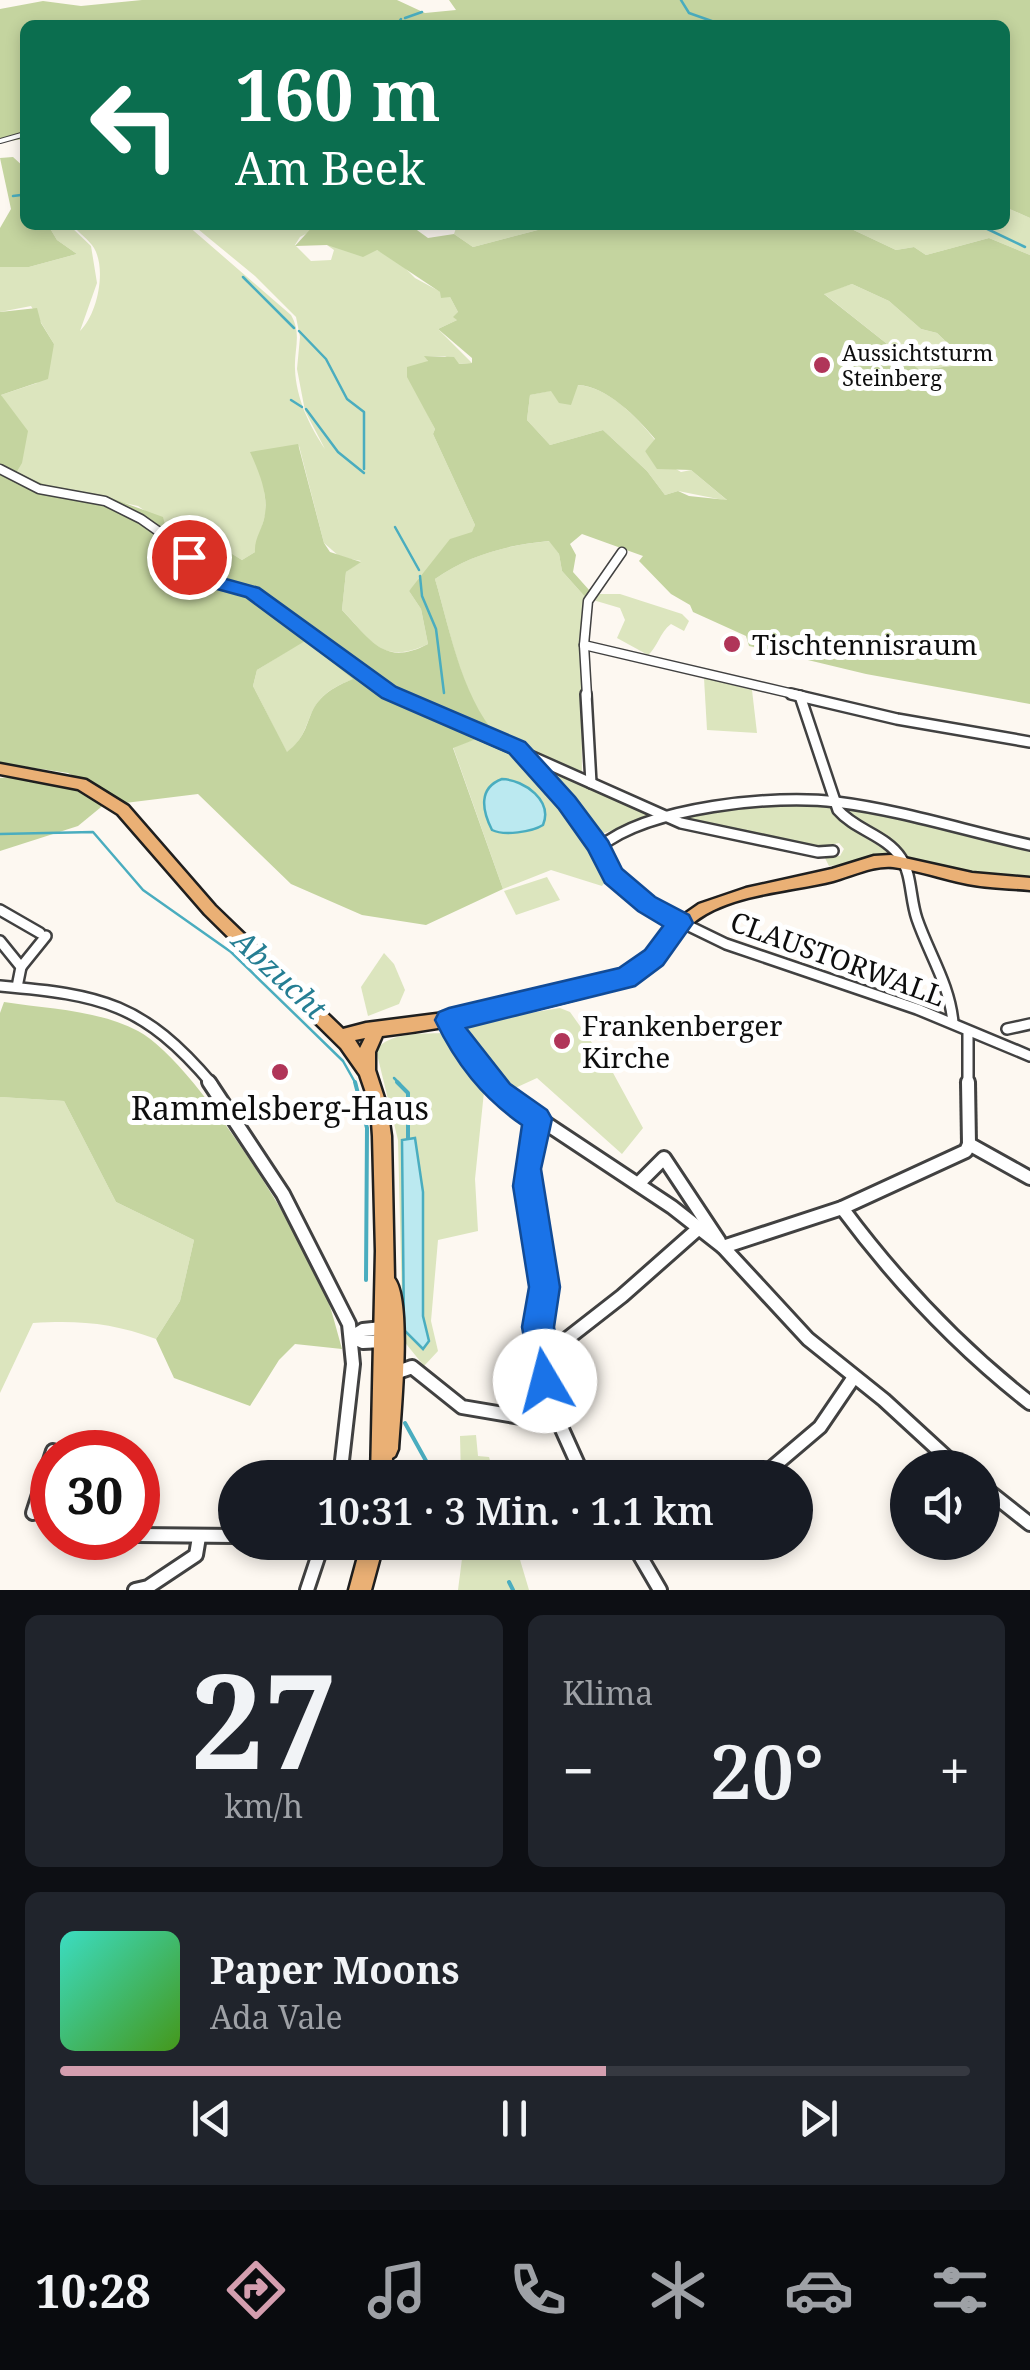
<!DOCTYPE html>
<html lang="de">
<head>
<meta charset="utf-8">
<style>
	:root { --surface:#171b24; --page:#20242c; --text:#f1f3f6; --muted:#9ea1a6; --line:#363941; --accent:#d49eaf }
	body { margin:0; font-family:"Noto Serif",serif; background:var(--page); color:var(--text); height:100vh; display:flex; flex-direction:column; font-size:38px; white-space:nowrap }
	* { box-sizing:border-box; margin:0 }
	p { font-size:32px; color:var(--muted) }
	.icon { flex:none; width:55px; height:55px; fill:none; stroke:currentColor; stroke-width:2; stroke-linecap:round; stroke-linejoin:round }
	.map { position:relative; height:1590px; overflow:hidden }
	.details { display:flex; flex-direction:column; gap:25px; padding:25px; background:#0d0f14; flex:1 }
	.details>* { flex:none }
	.hud { position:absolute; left:20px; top:20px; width:990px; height:210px; border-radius:15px; box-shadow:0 5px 15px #0003; background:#0b6e4f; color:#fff; overflow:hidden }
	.controls { position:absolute; left:890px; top:1450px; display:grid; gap:20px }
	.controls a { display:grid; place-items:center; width:110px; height:110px; border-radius:50%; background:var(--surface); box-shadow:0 5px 15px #0003; font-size:50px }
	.speed { position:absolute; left:30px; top:1430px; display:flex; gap:20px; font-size:50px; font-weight:700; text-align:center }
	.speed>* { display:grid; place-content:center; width:130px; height:130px; border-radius:50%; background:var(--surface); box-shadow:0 5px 15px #0003; line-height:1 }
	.speed .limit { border:15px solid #d22; background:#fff; color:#111 }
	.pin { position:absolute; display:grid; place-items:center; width:85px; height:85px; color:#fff; margin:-42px; border:5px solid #fff; border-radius:50%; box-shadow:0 2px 10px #0007 }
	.me { position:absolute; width:110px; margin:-55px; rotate:352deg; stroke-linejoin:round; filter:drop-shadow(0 0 8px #0008) }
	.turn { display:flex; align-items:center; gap:35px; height:210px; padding:0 50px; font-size:45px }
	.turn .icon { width:130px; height:130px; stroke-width:2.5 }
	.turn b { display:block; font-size:70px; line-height:85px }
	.big { font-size:75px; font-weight:600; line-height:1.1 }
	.details .card { flex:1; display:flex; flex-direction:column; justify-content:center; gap:15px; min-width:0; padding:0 35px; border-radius:15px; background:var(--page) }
	.details .dial { align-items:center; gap:0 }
	.dial b { font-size:130px; line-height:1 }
	.song { display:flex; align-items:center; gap:30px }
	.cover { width:120px; height:120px; border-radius:15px; background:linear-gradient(135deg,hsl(170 70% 55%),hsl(100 70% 35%)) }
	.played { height:10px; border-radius:5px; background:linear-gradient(90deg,var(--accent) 60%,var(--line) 60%) }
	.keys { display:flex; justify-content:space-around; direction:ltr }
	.heat { display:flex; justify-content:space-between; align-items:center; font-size:55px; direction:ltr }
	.details .tiles { flex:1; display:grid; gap:25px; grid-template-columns:1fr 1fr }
	.card:last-child { grid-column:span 2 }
	.trip { position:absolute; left:218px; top:1460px; width:595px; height:100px; border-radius:50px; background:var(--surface); box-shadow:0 5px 15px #0003; font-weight:600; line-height:100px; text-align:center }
	.dock { display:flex; height:160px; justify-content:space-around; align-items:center; background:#090b0e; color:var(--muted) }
	.dock .icon { width:70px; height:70px }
	.dock .current { color:var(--accent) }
	.dock b { font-size:45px; color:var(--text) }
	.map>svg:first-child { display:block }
</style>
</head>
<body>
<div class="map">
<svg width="1030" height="1590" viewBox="0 0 1030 1590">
	<rect width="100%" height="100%" fill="#fdf8f1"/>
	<g fill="#dce5be">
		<polygon points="1005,207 1030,218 1030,255 989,238 926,255 914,247 896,250 843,225 1005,225"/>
		<path d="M48 225H69L91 246 97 283 80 331C97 315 107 270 94 248 89 240 79 233 72 225H187L291 315C302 334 294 349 295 369 296 398 309 425 325 449L305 411 297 369 300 337 296 317 255 276 193 225H314L313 230 300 237 295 245 311 261 331 260 334 250 327 245 377 250 398 261 415 278 450 297 458 312 457 320 438 329 472 363 458 364 445 356H425L428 361 412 383 435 429 433 434 475 525 473 532 409 591 421 609 428 644C382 666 372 641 342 610L346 572 361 561 340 557 324 543 299 446 264 485 266 512 255 552 242 560 187 526 165 525 138 506 51 487 15 474 23 454 1 395 37 383 54 344 31 306 0 312V267H29L77 254 57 240Z"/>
		<polygon points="457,225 557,225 473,247 454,234"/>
		<polygon points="852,284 889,301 921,329 937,333 959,354 959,365 920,370 823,293"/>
		<path d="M577 385C607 386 637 417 655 440L645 451 681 472 691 470 728 501 678 491 665 495 647 471 603 430 550 445 527 420 530 395Z"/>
		<path d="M550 541 559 554 562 571 587 599 581 637 582 777 514 743 507 745 577 823 608 878 602 886 551 870 503 889 453 747 479 738 504 743C462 706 451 632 435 579 469 555 507 545 550 541Z"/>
		<path d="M595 594H620L682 614 689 621 684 631 671 624C660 632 657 648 648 655L617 638 625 620 620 608 593 600Z"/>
		<path d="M305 640 354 679C297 699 319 728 287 753L253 686 257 670Z"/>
		<polygon points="704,678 752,690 757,733 707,730"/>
		<polygon points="541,762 646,811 650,818 598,835 537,765"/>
		<polygon points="764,803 831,805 848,827 897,857 829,866 824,856 840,856 844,849 839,843 818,847 696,823 688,817 689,813"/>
		<polygon points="844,805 1030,849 1030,879 960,872 908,860 842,812"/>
		<polygon points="547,877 560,900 516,915 504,891"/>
		<polygon points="384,953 394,964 405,990 399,1004 368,1016 361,987"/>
		<polygon points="560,1008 570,1012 612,1071 643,1128 622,1154 537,1078 513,1089 473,1050 461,1030 468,1023"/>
		<path d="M442 1033 485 1082 475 1179 478 1231 438 1240 431 1321 438 1351 424 1366 403 1340 398 1140 376 1050C390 1032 420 1034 442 1033Z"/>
		<path d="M0 1097 64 1101 116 1202 194 1240 180 1301 156 1339C113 1323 79 1320 33 1323L0 1393Z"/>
		<polygon points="476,1435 478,1456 489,1457 495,1477 461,1477 460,1436"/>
		<polygon points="464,1543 515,1543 529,1590 458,1590"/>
	</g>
	<g fill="#c4d49f" fill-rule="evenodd">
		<polygon points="142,0 397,0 425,13 456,10 449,0 1030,0 1030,218 1005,207 1005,25 25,25 25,139 0,142 0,9 43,1 81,6"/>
		<polygon points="13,157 25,168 25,225 48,225 57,240 77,254 29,267 0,267 0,228 11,209 0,158"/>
		<path d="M314 225H410L428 238 454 234 473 247 557 225H843L896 250 914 247 926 255 989 238 1030 255V704L866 674 749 646 746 636 693 612 690 605 671 594 639 561 643 556 582 534 570 544 576 555 573 572 590 591 587 599 562 571 559 554 549 541C507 545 469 555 435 579 451 633 463 706 506 745L479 738 453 748 503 889 426 925 362 915 291 884 198 794 125 803 68 773 0 763V312L37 308 41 323 54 344 48 379 1 395 28 431 22 463 16 473 51 487 108 497 163 517 165 525 187 526 242 560 255 552C254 538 263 529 265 514 268 493 259 472 250 452L298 444 324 543 330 552 361 562 346 572 342 610C371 640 384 667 428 644L421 609 409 591 450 539 472 532 475 525 433 434 435 429 407 377V367L428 361 424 356 454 357 459 364 472 363V358L438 329 457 320 453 317 458 312 450 297 441 298 440 292 377 250 363 257 327 245 295 246ZM852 284 889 301 921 329 937 333 959 354V365L920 370 824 294ZM578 385C606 386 637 417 655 439L645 451 657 469 691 470 727 500 689 496 678 491 665 495 647 471 603 430 550 445 527 420 530 395 551 391 559 403 571 405ZM305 641 353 679C295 702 321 726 287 752L253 686 257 670Z"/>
		<polygon points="23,776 86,791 106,803 78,826 0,851 0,778"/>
		<path d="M4 1002C49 1009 98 1010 138 1031 194 1060 304 1237 327 1298 333 1314 337 1332 342 1349L295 1344 279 1360 250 1406 174 1378 156 1339 180 1301 194 1240 116 1202 64 1101 0 1097V1013Z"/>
	</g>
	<g fill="#bbe9f0" stroke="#4aadbf" stroke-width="2.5">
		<path d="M502 779C525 780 553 801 543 825 532 832 504 836 492 830 482 810 478 788 502 779Z"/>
		<polygon points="415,1138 423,1192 423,1316 429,1341 423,1349 404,1330 402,1140"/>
	</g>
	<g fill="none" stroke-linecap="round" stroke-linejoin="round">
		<g stroke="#4aadbf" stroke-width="2.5">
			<polyline points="681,0 689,13 723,25"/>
			<polyline points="405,18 422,12"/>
			<polyline points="397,25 401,19"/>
			<polyline points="13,196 21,195"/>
			<polyline points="979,225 1025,247"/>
			<polyline points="243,277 294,328"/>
			<polyline points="299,331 326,359 347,399 364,412 364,469"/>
			<polyline points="291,400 302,407"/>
			<polyline points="306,409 338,452 364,473"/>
			<polyline points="395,527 419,570"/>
			<polyline points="420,576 422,596 436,629 444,693"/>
			<polyline points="0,834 93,832 143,890 231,952 343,1061 356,1084"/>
			<polyline points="394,1078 400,1084"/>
		</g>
		<g stroke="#4aadbf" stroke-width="4">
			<polyline points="355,1082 367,1128 366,1280"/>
			<polyline points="397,1082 408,1093 408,1138"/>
			<polyline points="405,1423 435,1477"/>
			<polyline points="509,1582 513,1590"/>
		</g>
		<g stroke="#414141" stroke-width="6">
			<polyline id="minor-far3" points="0,141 25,134"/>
		</g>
		<g stroke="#414141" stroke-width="11">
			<g id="minor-far2">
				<polyline points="0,469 39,489 105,501 141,519 175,543 209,581 252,592 397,696"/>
				<polyline points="584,645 802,696"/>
				<polyline points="587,696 584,645 588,601 622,552"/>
			</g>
		</g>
		<g stroke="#414141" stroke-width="14">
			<g id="minor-far1">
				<polyline points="391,694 681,823 818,852 833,851"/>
				<polyline points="586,694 591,783"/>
				<polyline points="791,694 897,719 1030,742"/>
				<path d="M800 696 838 810C855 830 886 835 901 858 912 875 910 899 917 919 929 954 950 985 953 1023"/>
				<polyline points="522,753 586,825 619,881 656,910 726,944 917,1009 1030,1056"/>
				<path d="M600 847C648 807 775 794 836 802 901 810 966 831 1030 845"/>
				<polyline points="0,910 40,933"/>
				<polyline points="0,941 21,967 17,987"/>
				<polyline points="21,967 46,936"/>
				<path d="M0 986C102 995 143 1003 212 1084"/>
				<polyline points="449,1020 460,1044 493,1084"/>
				<polyline points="1007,1029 1030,1024"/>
				<polyline points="968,1034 968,1084"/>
			</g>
		</g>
		<g stroke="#414141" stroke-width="18">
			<g id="minor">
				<polyline points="209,1082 283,1194 349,1324 353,1364 340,1478"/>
				<polyline points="491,1082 500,1093 672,1207 723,1247 808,1339 884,1400 958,1468"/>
				<polyline points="968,1082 969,1144"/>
				<polyline points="538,1119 530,1178 543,1272 539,1351 552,1407 584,1478"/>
				<polyline points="969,1144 1030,1178"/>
				<polyline points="638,1184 664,1158 719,1241"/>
				<path d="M842 1208C897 1282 957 1346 1030 1403"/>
				<polyline points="723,1247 842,1208 966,1151 969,1144"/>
				<polyline points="352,1337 363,1342 383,1341"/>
				<polyline points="352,1337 363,1330 382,1328"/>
				<polyline points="540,1360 622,1296 699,1228"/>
				<polyline points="395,1373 412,1367 462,1407 556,1423"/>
				<polyline points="760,1478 820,1427 854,1377"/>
				<polyline points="982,1486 1030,1524"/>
				<polyline points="52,1499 33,1513 53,1451"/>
				<polyline points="138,1535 235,1536"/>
				<polyline points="632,1542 660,1590"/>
				<polyline points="135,1590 148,1587 196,1555 199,1537"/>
				<polyline points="307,1590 323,1542"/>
			</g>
		</g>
		<g stroke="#1f1f1f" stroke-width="5">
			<g id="primary">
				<path d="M0 764 86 780 128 806 215 906 343 1029 366 1023 468 1010 554 991 616 974 638 962 676 920 699 904 746 888 832 869 874 856 891 855 972 873 1030 878V890C1010 888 988 888 968 884 943 879 918 870 893 867 873 865 852 876 833 881 792 891 744 893 706 914 669 935 664 970 618 987 540 1010 462 1026 382 1036L375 1052V1070L387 1107 391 1136 394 1278C412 1300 400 1416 398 1449L395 1456 392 1458 391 1478H371L376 1251 373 1136 371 1107 360 1075 341 1048 205 914 118 814 78 789 0 774ZM365 1038 360 1048 355 1040Z"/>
				<polygon points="362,1542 384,1542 371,1590 349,1590"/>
			</g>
		</g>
		<use href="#minor-far3" stroke="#fff" stroke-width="4"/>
		<use href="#minor-far2" stroke="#fff" stroke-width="8"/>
		<use href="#minor-far1" stroke="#fff" stroke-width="9"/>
		<use href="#minor" stroke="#fff" stroke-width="12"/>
		<use href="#primary" fill="#eab075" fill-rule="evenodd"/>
	</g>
	<path fill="#1a73e8" stroke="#114b97" stroke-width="2.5" d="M189 551 196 553 215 576 259 588 396 687 525 742 575 797 608 841 622 869 655 897 689 915 693 923 663 965 635 986 466 1028 510 1084 547 1110 552 1119 541 1169 560 1287 554 1327 562 1381 557 1393 545 1397 534 1393 522 1327 529 1287 513 1186 522 1125C482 1097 456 1064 435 1020L439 1012 449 1008 619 968 645 950 663 926 638 911 605 883 588 850 559 809 509 753 382 698 246 597 202 585 180 557Z"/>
	<g fill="#b03559" stroke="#fff" stroke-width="4">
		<circle cx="822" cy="365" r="10"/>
		<circle cx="732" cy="644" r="10"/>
		<circle cx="562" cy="1041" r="10"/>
		<circle cx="280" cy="1072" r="10"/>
	</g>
	<g text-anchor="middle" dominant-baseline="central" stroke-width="10" stroke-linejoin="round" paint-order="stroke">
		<g font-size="22" fill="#0e0e0e" stroke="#fff" text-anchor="start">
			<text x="842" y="352">Aussichtsturm<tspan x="842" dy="25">Steinberg</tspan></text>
		</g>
		<g font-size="28" fill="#0e0e0e" stroke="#fff" text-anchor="start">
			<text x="752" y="644">Tischtennisraum</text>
			<text x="582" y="1025">Frankenberger<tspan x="582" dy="32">Kirche</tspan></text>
		</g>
		<g font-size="28" fill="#0e0e0e" stroke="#fff">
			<text transform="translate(838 958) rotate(20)">CLAUSTORWALL</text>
		</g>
		<g font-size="30" font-style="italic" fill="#257e93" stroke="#fff">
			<text transform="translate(280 974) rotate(43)">Abzucht</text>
		</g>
		<g font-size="32" fill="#0e0e0e" stroke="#fff">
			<text x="280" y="1107">Rammelsberg-Haus</text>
		</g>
	</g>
</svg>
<div class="controls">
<a><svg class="icon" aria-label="sound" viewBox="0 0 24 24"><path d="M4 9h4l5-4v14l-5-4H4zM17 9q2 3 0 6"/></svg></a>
</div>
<div class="speed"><div class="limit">30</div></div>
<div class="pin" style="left:189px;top:557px;background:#d93025"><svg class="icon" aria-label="arrive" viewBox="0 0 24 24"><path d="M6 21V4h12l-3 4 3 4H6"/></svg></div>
<svg class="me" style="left:545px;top:1381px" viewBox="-20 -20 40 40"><circle r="19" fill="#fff"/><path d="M0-13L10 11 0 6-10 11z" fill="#1a73e8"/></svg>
<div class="trip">10:31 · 3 Min. · 1.1 km</div>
<div class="hud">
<div class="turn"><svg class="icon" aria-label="left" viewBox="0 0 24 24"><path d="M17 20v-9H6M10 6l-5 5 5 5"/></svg><div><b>160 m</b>Am Beek</div></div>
</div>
</div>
<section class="details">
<div class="tiles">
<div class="card dial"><b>27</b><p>km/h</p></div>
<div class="card"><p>Klima</p>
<div class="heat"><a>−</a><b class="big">20°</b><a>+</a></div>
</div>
<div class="card">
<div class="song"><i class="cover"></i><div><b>Paper Moons</b><p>Ada Vale</p></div></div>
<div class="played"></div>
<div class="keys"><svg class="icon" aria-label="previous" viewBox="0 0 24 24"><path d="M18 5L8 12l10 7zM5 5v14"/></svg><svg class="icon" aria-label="pause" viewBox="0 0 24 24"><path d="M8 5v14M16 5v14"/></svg><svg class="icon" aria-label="next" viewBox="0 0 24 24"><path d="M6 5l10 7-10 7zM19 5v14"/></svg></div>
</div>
</div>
</section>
<nav class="dock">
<b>10:28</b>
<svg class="icon current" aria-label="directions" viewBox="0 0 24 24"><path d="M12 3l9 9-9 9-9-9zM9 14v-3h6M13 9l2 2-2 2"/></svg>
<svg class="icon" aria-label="music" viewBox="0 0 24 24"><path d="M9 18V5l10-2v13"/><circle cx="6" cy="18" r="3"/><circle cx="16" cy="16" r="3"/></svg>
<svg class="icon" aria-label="phone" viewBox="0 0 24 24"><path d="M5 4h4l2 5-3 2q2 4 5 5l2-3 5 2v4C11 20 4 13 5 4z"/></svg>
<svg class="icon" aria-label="climate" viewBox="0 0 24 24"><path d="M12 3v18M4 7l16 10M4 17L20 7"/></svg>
<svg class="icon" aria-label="car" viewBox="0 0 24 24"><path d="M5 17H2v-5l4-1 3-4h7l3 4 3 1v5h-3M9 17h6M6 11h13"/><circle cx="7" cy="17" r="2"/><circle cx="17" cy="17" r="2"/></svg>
<svg class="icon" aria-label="filters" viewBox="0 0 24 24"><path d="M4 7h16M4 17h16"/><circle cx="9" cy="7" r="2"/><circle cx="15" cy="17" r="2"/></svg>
</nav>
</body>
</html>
